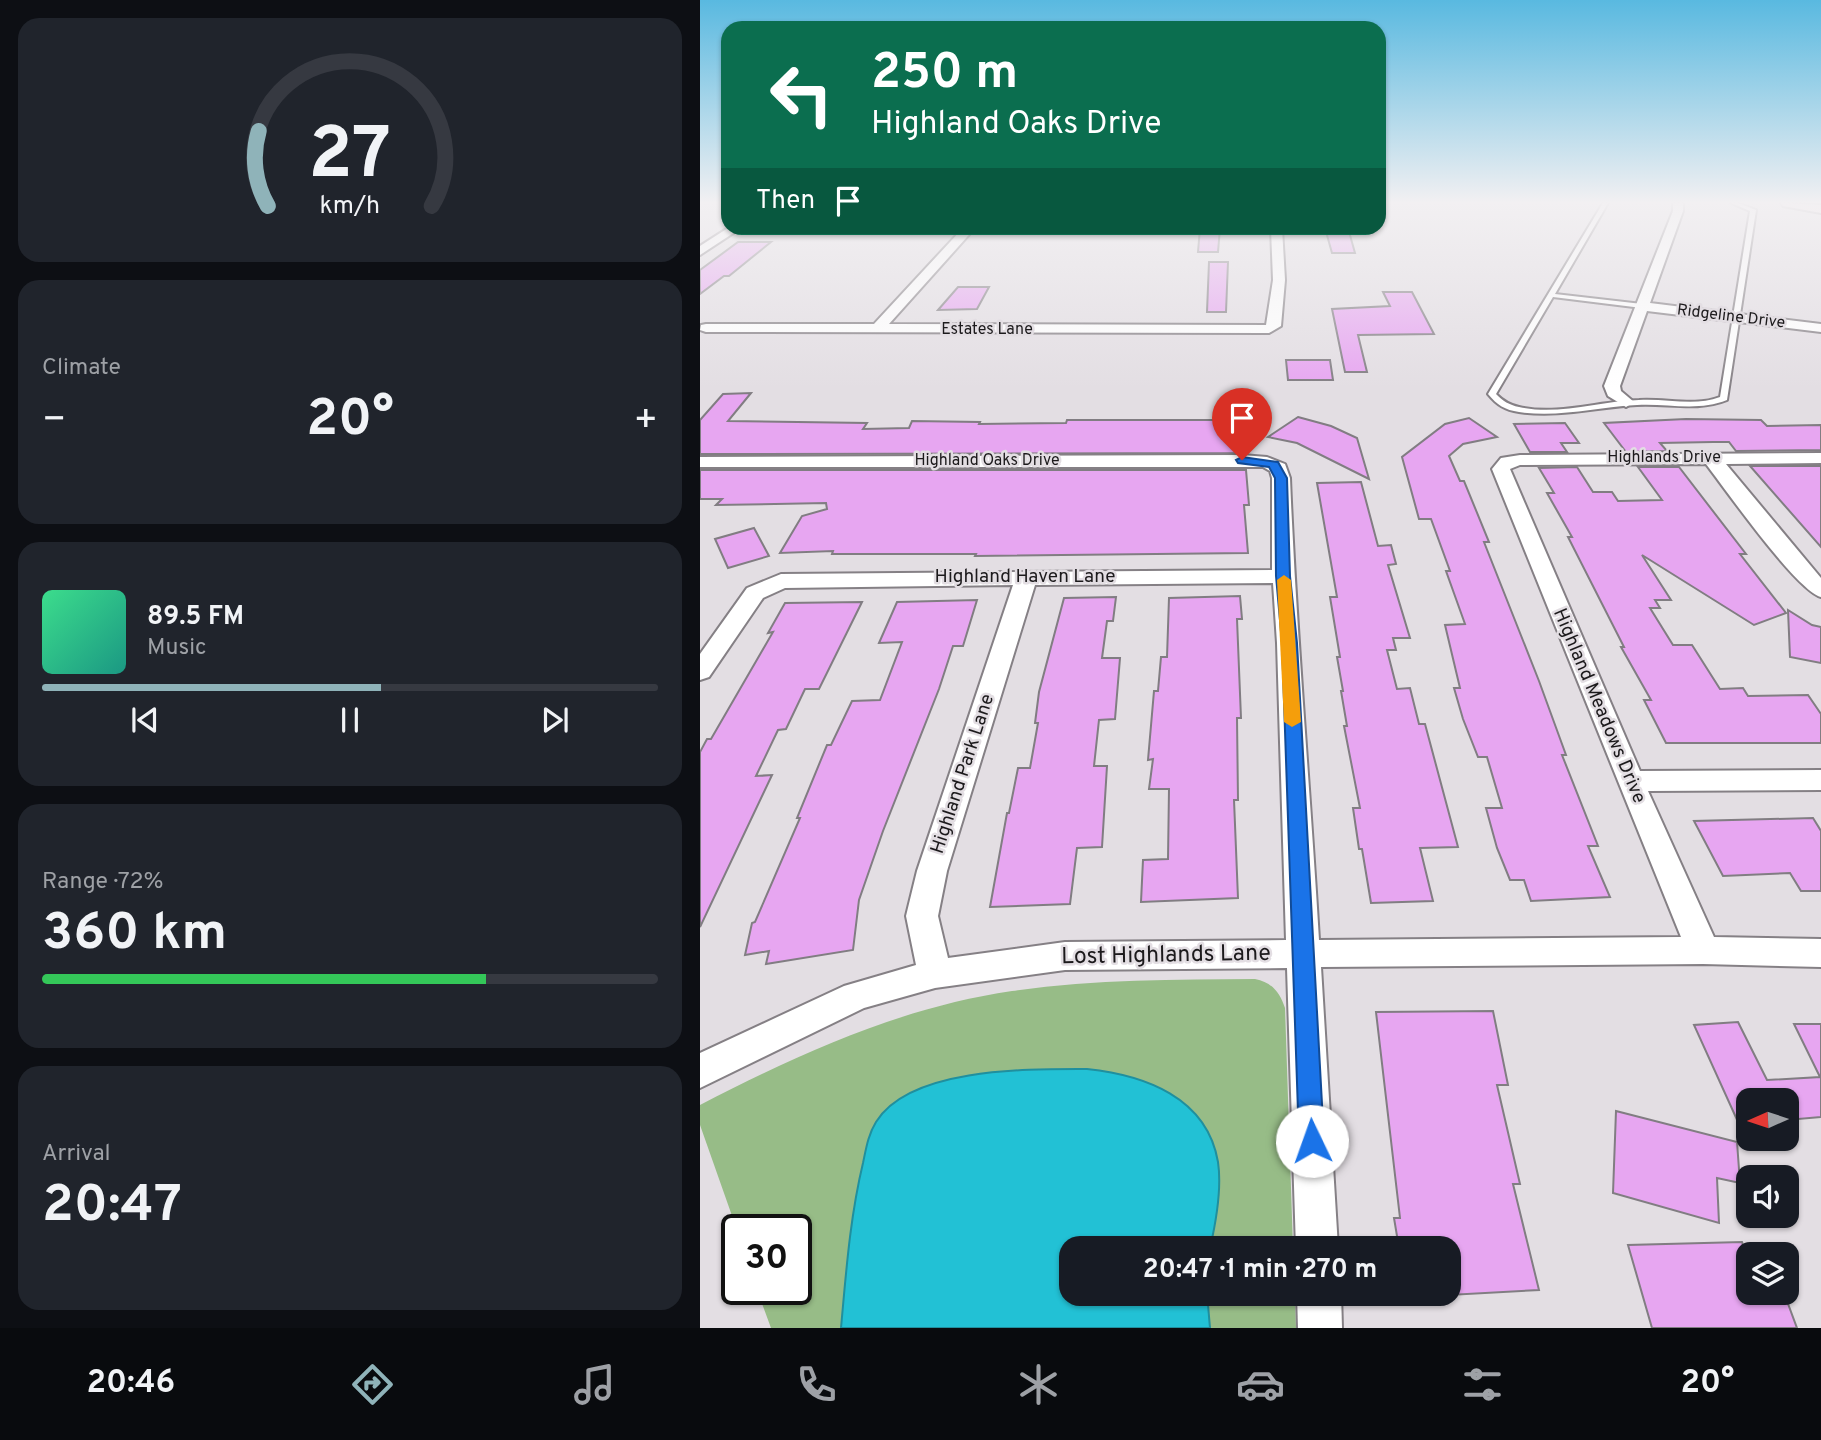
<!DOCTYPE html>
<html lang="en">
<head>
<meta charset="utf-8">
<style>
	:root { --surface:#171b24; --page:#20242c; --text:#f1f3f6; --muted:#9ea1a6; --line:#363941; --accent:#8fb3b9 }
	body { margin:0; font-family:Overpass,sans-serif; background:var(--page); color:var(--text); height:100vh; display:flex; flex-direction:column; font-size:26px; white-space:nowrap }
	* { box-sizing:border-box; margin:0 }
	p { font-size:23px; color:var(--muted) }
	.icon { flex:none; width:38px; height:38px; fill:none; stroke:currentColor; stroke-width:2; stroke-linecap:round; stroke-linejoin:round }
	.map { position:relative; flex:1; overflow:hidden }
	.details { display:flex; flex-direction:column; gap:18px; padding:18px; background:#0d0f14; width:700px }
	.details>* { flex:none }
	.top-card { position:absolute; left:21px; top:21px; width:665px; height:214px; border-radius:21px; box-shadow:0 2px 5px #0004; background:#0b6e4f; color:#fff; overflow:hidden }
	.needle { width:46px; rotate:267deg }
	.controls { position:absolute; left:1036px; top:1088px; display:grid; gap:14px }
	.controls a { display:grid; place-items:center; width:63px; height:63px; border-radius:14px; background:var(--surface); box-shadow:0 2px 5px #0004; font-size:35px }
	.speed { position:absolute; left:21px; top:1214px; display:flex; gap:14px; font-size:35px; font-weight:700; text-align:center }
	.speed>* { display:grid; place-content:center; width:91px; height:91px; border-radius:50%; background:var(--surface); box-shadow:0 2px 5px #0004; line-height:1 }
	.speed .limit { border:4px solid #111; border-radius:10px; background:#fff; color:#111 }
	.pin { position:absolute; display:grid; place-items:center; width:60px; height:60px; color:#fff; margin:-72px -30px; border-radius:50% 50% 50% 0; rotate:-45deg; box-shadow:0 0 7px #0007 }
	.pin .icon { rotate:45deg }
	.me { position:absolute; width:77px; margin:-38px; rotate:357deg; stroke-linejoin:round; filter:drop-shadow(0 0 5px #0008) }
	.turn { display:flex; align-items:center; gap:24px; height:147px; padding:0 35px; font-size:32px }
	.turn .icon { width:91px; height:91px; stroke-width:2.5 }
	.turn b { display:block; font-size:49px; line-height:60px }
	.then { display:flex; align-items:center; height:66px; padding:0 35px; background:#0003; gap:14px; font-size:26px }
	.big { font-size:52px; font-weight:700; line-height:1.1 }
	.details .widget { flex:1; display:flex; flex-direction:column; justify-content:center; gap:10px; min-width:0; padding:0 24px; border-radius:21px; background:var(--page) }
	.details .dial { align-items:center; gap:0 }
	.dial svg { height:182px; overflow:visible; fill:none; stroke:var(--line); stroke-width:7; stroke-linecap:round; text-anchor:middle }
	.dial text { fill:var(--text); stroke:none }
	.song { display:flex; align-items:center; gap:21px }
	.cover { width:84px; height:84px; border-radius:10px; background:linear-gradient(135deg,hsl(150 70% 55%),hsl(170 70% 35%)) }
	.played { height:7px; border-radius:4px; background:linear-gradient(90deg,var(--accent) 55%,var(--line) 55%) }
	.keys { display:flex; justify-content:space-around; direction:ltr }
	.heat { display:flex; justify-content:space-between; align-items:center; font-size:38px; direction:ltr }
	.charge { height:10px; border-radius:5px; background:linear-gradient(90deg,#34c759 72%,var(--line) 0) }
	.trip { position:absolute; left:359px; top:1236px; width:402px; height:70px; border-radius:21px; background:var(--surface); box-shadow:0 2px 5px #0004; font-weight:700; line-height:70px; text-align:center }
	.menu { display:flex; height:112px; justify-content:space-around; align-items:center; background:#090b0e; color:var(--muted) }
	.menu .icon { width:49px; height:49px }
	.menu .active { color:var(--accent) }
	.menu b { font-size:32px; color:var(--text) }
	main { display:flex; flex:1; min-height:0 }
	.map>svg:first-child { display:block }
</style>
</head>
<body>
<main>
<section class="details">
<div class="widget dial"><svg viewBox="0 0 100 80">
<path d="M14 69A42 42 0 1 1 86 69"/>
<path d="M14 69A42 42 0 0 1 10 36" stroke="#8fb3b9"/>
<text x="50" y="56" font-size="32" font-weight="700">27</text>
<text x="50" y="72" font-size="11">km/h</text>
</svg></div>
<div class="widget"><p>Climate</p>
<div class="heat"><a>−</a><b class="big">20°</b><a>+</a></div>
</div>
<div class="widget">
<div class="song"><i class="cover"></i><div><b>89.5 FM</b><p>Music</p></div></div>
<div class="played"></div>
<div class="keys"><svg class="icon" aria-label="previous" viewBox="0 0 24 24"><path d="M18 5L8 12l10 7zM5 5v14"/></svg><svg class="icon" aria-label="pause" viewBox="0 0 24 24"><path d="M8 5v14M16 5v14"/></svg><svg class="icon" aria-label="next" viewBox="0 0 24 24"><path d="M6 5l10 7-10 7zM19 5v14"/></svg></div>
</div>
<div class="widget"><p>Range · 72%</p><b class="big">360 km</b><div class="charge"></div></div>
<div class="widget"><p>Arrival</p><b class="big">20:47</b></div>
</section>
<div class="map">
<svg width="1121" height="1328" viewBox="0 0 1121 1328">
	<rect width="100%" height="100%" fill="#e3dee3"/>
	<path fill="#97bc87" d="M555 979C572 982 580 993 585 1008L593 1248H371V1293H595L596 1328H71L57 1290H96V1230H37L0 1125V1105C98 1054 202 1007 312 991 393 979 474 980 555 979Z"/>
	<path fill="#22c1d5" stroke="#208f9e" stroke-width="2" d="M387 1069C444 1075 507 1097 518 1162 522 1189 516 1222 510 1248H371V1293H507L510 1328H141C146 1273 150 1217 163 1163 166 1149 168 1135 176 1122 210 1067 330 1069 387 1069Z"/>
	<g fill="#e7a6f1" stroke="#817d82" stroke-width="2">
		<polygon points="500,228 520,228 518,252 498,252"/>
		<polygon points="625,228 648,228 655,253 632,253"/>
		<polygon points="38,242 71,242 29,276 24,276 0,294 0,270"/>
		<polygon points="509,262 528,262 526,312 507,312"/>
		<polygon points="258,287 289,287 277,309 238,310"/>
		<polygon points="683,292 712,292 734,334 658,335 667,372 645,372 632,309 690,306"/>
		<polygon points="586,360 630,360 633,380 588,380"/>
		<polygon points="51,393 28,421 167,423 163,429 209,428 212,421 280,422 279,424 366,423 367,420 514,420 514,425 553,424 555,443 543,443 544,453 0,454 0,420 23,394"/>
		<polygon points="598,417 631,426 657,438 669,479 597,443 568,437"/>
		<polygon points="769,418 797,437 763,444 749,456 760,481 764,481 789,542 784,542 839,681 866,755 862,755 898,846 888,846 910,897 831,901 824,880 810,880 797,848 786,808 802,808 787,757 778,757 763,719 754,688 760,688 745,625 765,624 746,571 750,571 731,519 719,519 702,457 745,424"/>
		<polygon points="986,419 1061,420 1067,426 1121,425 1121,450 1036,451 1029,442 1013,442 960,443 967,451 926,452 904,423"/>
		<polygon points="865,423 879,443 861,443 867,452 830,452 814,424"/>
		<polygon points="1050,466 1121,466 1121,547"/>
		<polygon points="877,467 893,492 912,492 918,501 962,500 938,467 979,467 1046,554 1040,554 1086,613 1054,625 942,555 971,600 955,600 960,608 950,608 973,645 992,645 1020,689 1043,688 1048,696 1108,695 1121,714 1121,743 966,743 944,700 951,700 921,647 924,647 868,537 872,537 847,493 854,493 839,468"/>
		<polygon points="0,470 546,470 549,505 544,505 548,553 275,556 276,554 132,554 133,551 80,553 102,516 127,509 126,503 16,505 22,499 0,499"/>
		<polygon points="661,482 678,546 691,545 696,564 688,565 710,638 693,638 696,650 687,650 697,689 710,688 719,724 725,724 758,847 720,848 733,901 671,903 662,849 659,849 653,808 660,808 644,726 647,726 641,691 643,691 637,657 640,657 630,597 637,597 617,483"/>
		<polygon points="54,528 69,556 28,568 15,539"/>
		<polygon points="540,596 542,619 537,619 541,718 537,718 538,800 534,800 538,898 441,902 443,860 468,859 469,789 449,789 453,759 448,760 454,691 458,691 461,657 467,657 469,598"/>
		<polygon points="416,597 413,621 407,621 402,658 420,658 415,719 399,720 394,766 407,766 402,847 377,848 370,904 290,907 307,813 309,813 318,768 330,768 338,723 335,723 339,692 364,598"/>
		<polygon points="277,600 263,646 253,646 239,689 183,831 159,900 153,950 66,964 69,951 45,955 52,923 55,922 100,818 97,818 127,745 131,745 152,701 180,700 202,642 179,643 197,602"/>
		<polygon points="162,602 119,689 105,689 86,729 78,730 56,776 72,775 0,927 0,752 7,739 11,739 73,632 68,633 85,603"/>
		<polygon points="1088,610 1112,625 1121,627 1121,663 1090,657"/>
		<polygon points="1113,818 1121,831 1121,891 1101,891 1090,873 1023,876 994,821"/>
		<polygon points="793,1011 808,1085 797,1085 820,1184 813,1184 839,1290 749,1295 749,1248 699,1248 694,1218 700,1218 676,1012"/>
		<polygon points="1038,1022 1067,1080 1120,1077 1094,1024 1121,1024 1121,1117 1087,1120 1087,1101 1048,1101 1048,1144 994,1025"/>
		<polygon points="916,1111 1037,1142 1040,1183 1017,1178 1019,1223 913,1193"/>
		<polygon points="1042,1242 1048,1259 1048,1293 1084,1293 1097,1328 952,1328 928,1245"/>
	</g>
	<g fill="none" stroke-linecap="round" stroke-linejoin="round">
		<g stroke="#858085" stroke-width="4">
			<path id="service" d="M903 203H908L855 294 942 304 945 306 942 308 853 297 796 394C803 401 809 405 819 407 858 416 899 401 939 400 965 398 995 407 1020 397L1050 211 1031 203H1038L1056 210 1027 400C998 412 966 403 937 405 897 407 859 418 819 412 805 410 797 405 788 394Z"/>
		</g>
		<g stroke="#858085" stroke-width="4">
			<g id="minor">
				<polygon points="973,203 983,203 983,211 950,303 1121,324 1121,332 947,311 920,386 921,391 934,402 926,407 908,396 904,386 973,211"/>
				<polygon points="28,228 41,228 0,255 0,246"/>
				<polygon points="263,228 275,228 189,324 566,325 573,280 571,228 582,228 585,280 581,326 569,333 6,332 0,330 1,325 6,324 174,324"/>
				<path d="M1121 453V463L1026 464 1121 578V597C1096 590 1026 490 1006 464L820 465 810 469 940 771 1121 770V790L948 791 1014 937 1121 939V967L1003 964 621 967 638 1248H596L587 968 365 970 235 988 164 1008 0 1088V1053L144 986 216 965 206 916 217 871 313 585 85 588 63 598 9 677 0 680V654L47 588 81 574 572 570V478L570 471 563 467H0V457L542 455 567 457 585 464 590 478C596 632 610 786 619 940L981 937 792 469 801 458 820 455ZM573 583 577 643 586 940 365 942 248 958 238 916 247 871 335 585Z"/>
				<polygon points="597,1293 641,1293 642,1328 598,1328"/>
			</g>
		</g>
		<g stroke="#858085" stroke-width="4">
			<polygon id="secondary" points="1081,203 1121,205 1121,213 1083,206"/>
		</g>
		<use href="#service" fill="#fff" fill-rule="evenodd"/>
		<use href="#minor" fill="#fff" fill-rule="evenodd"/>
		<use href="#secondary" fill="#fee7e6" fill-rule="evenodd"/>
	</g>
	<linearGradient id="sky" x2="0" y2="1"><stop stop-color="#59b9e0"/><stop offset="0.52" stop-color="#f2f0f2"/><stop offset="1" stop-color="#f2f0f2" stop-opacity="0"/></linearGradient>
	<rect width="1121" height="389" fill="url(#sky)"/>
	<polygon fill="#1a73e8" stroke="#114b97" stroke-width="2" points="542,457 578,462 587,478 590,576 597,643 624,1141 621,1150 612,1153 603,1150 599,1141 582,643 576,576 575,478 569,467 538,463 536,460"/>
	<polygon fill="#f59e0b" points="584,575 591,580 601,722 592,727 584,722 577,580"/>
	<g text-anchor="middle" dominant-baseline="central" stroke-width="5" stroke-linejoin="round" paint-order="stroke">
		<g font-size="16" fill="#1c1a1c" stroke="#e3dee3">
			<text transform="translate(1031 317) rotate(7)">Ridgeline Drive</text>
			<text x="287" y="330">Estates Lane</text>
			<text x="964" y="458">Highlands Drive</text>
			<text x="287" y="461">Highland Oaks Drive</text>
		</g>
		<g font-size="19" fill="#1c1a1c" stroke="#e3dee3">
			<text x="325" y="577">Highland Haven Lane</text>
			<text transform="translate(899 706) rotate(67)">Highland Meadows Drive</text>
			<text transform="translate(263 774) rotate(-72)">Highland Park Lane</text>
		</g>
		<g font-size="23" fill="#1c1a1c" stroke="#e3dee3">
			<text transform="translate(466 956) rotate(-1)">Lost Highlands Lane</text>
		</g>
	</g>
</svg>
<div class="controls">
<a><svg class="needle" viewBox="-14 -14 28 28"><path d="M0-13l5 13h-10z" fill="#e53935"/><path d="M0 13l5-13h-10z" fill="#9ea1a6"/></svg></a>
<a><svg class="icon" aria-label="sound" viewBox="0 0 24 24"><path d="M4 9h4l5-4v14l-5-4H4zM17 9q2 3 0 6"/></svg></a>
<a><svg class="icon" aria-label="layers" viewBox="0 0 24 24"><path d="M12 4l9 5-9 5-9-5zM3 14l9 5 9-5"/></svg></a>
</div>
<div class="speed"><div class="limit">30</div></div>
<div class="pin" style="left:542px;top:460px;background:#d93025"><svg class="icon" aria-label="arrive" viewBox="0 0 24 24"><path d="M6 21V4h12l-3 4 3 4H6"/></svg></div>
<svg class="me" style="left:612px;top:1141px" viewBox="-20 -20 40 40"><circle r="19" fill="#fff"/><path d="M0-13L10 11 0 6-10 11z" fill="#1a73e8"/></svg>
<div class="trip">20:47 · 1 min · 270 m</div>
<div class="top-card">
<div class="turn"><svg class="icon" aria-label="left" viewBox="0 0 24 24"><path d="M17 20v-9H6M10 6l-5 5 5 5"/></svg><div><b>250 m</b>Highland Oaks Drive</div></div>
<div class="then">Then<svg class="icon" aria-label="arrive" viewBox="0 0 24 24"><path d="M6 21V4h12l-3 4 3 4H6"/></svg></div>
</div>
</div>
</main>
<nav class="menu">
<b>20:46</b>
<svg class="icon active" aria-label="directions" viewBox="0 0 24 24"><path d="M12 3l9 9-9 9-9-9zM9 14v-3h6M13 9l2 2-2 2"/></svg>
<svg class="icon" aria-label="music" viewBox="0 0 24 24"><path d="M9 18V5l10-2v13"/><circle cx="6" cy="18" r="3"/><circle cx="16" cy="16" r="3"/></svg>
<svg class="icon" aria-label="phone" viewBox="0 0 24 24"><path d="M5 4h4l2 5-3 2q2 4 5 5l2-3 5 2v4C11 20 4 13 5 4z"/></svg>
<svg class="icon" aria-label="climate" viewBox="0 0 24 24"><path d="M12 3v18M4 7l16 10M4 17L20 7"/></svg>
<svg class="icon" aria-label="car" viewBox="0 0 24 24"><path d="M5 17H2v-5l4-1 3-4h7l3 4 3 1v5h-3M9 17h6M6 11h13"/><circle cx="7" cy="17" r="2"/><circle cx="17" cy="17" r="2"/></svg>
<svg class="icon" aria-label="filters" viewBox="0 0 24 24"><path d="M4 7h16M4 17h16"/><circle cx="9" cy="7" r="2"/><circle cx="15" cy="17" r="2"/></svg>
<b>20°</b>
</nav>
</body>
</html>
